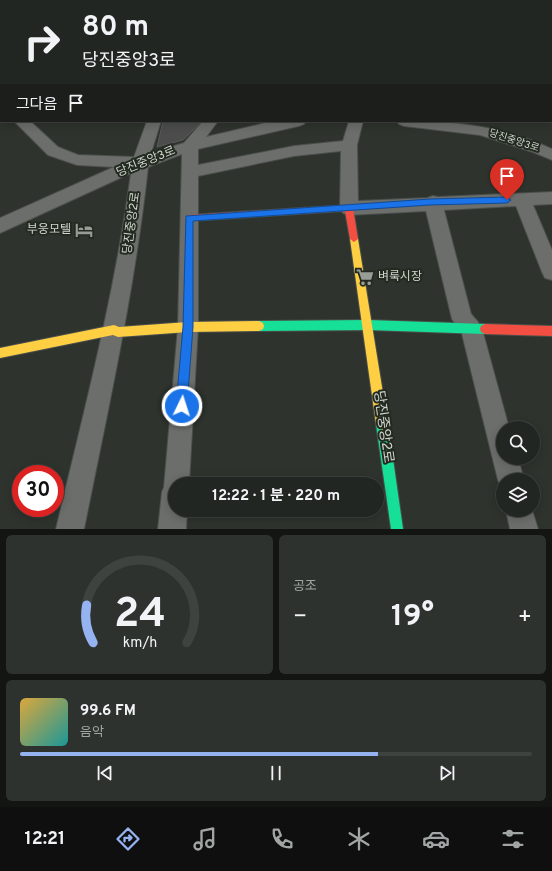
<!DOCTYPE html>
<html lang="ko">
<head>
<meta charset="utf-8">
<style>
	:root { --surface:#222622; --page:#2e322f; --text:#f1f3f6; --muted:#a2a5a5; --line:#3f4340; --accent:#95b2f1 }
	body { margin:0; font-family:Overpass,"Noto Sans KR",sans-serif; background:var(--page); color:var(--text); height:100vh; display:flex; flex-direction:column; font-size:15px; white-space:nowrap }
	* { box-sizing:border-box; margin:0 }
	p { font-size:13px; color:var(--muted) }
	.icon { flex:none; width:22px; height:22px; fill:none; stroke:currentColor; stroke-width:2; stroke-linecap:round; stroke-linejoin:round }
	.map { position:relative; height:529px; overflow:hidden }
	.sheet { display:flex; flex-direction:column; gap:6px; padding:6px; background:#131513; flex:1 }
	.sheet>* { flex:none }
	.guide { position:absolute; left:0px; top:0px; width:552px; height:122px; box-shadow:0 2px 10px #0003,0 0 0 1px var(--line); background:#222622; color:var(--text); overflow:hidden }
	.buttons { position:absolute; left:496px; top:421px; display:grid; gap:8px }
	.buttons a { display:grid; place-items:center; width:44px; height:44px; border-radius:50%; background:var(--surface); box-shadow:0 2px 10px #0003,0 0 0 1px var(--line); font-size:20px }
	.speed { position:absolute; left:12px; top:465px; display:flex; gap:8px; font-size:20px; font-weight:700; text-align:center }
	.speed>* { display:grid; place-content:center; width:52px; height:52px; border-radius:50%; background:var(--surface); box-shadow:0 2px 10px #0003,0 0 0 1px var(--line); line-height:1 }
	.speed .limit { border:6px solid #d22; background:#fff; color:#111 }
	.pin { position:absolute; display:grid; place-items:center; width:34px; height:34px; color:#fff; margin:-41px -17px; border-radius:50% 50% 50% 0; rotate:-45deg; box-shadow:0 0 4px #0007 }
	.pin .icon { rotate:45deg }
	.me { position:absolute; width:44px; margin:-22px; rotate:4deg; stroke-linejoin:round; filter:drop-shadow(0 0 3px #0008) }
	.turn { display:flex; align-items:center; gap:14px; height:84px; padding:0 16px; font-size:18px }
	.turn .icon { width:52px; height:52px; stroke-width:2.5 }
	.turn b { display:block; font-size:28px; line-height:34px }
	.then { display:flex; align-items:center; height:38px; padding:0 16px; background:#0003; gap:8px; font-size:15px }
	.big { font-size:30px; font-weight:700; line-height:1.1 }
	.sheet .tile { flex:1; display:flex; flex-direction:column; justify-content:center; gap:6px; min-width:0; padding:0 14px; border-radius:6px; background:var(--page) }
	.sheet .dial { align-items:center; gap:0 }
	.dial svg { height:104px; overflow:visible; fill:none; stroke:var(--line); stroke-width:7; stroke-linecap:round; text-anchor:middle }
	.dial text { fill:var(--text); stroke:none }
	.song { display:flex; align-items:center; gap:12px }
	.cover { width:48px; height:48px; border-radius:6px; background:linear-gradient(135deg,hsl(40 70% 55%),hsl(180 70% 35%)) }
	.played { height:4px; border-radius:2px; background:linear-gradient(90deg,var(--accent) 70%,var(--line) 70%) }
	.keys { display:flex; justify-content:space-around; direction:ltr }
	.heat { display:flex; justify-content:space-between; align-items:center; font-size:22px; direction:ltr }
	.sheet .tiles { flex:1; display:grid; gap:6px; grid-template-columns:1fr 1fr }
	.tile:last-child { grid-column:span 2 }
	.trip { position:absolute; left:168px; top:477px; width:216px; height:40px; border-radius:20px; background:var(--surface); box-shadow:0 2px 10px #0003,0 0 0 1px var(--line); font-weight:700; line-height:40px; text-align:center }
	.tab-bar { display:flex; height:64px; justify-content:space-around; align-items:center; background:#0e0f0e; color:var(--muted) }
	.tab-bar .icon { width:28px; height:28px }
	.tab-bar .current { color:var(--accent) }
	.tab-bar b { font-size:18px; color:var(--text) }
	.map>svg:first-child { display:block }
</style>
</head>
<body>
<div class="map">
<svg width="552" height="529" viewBox="0 0 552 529">
	<rect width="100%" height="100%" fill="#2e332e"/>
	<polygon fill="#4b4c4b" stroke="#595a59" points="163,121 202,121 183,140 157,147"/>
	<g fill="none" stroke-linecap="round" stroke-linejoin="round">
		<g stroke="#4b4f4b" stroke-width="2">
			<g id="street">
				<rect x="360" y="0" width="10" height="1"/>
				<rect x="438" y="0" width="23" height="1"/>
				<rect x="551" y="5" width="1" height="6"/>
				<polygon points="551,27 552,28 552,36 551,35"/>
				<polygon points="1,48 1,56 0,57 0,49"/>
				<rect x="551" y="49" width="1" height="8"/>
				<rect x="0" y="98" width="1" height="9"/>
				<rect x="551" y="107" width="1" height="8"/>
				<path d="M14 121H30L58 147 78 155 134 157 147 121H161L151 153 184 143 203 121H218L206 137 274 121H306L304 124 299 126 198 149V165L294 146 343 141 349 121H363L357 145 358 201 427 198 433 196 438 197 552 192V204L533 205 552 250V280L545 278 542 272 516 206 444 210 471 314 478 322 482 329 509 428H503V458H518L524 480H503V490L498 480 462 334 452 319 426 211 349 215 343 213 340 208 341 151 294 156 198 176V327L189 484H175V510H187L186 529H158L162 492 164 487 178 327 182 154 148 167C135 289 108 409 84 529H56C84 411 115 294 131 173L0 233V218L114 167 77 165 48 155Z"/>
				<path d="M397 121C450 121 503 125 552 149V160L533 152 480 135 404 126 399 124Z"/>
				<polygon points="506,510 532,510 538,529 510,529"/>
			</g>
		</g>
		<g stroke="#4b4f4b" stroke-width="2">
			<g id="fast">
				<polygon points="511,0 518,0 519,1 512,1"/>
				<polygon points="368,320 485,324 489,326 490,329 489,332 485,334 368,330 259,331 255,329 254,326 255,323 259,321"/>
				<polygon points="382,418 386,420 388,424 403,529 391,529 376,424 378,420"/>
			</g>
		</g>
		<g stroke="#4b4f4b" stroke-width="2">
			<g id="slow">
				<polygon points="354,236 358,239 388,424 386,428 382,430 378,428 376,424 350,239"/>
				<polygon points="259,321 263,323 264,326 263,329 259,331 188,332 118,337 113,335 0,358 0,348 114,325 119,327 188,322"/>
			</g>
		</g>
		<g stroke="#4b4f4b" stroke-width="2">
			<g id="jam">
				<polygon points="349,205 353,208 358,239 354,242 350,239 345,211 189,221 185,218 189,215"/>
				<polygon points="485,324 552,326 552,336 485,334 481,332 480,329 481,326"/>
			</g>
		</g>
		<polyline stroke="#6a6d6a" stroke-width="1.5" stroke-dasharray="2 1.5" stroke-linecap="butt" points="534,0 536,1"/>
		<use href="#street" fill="#6b6e6a" fill-rule="evenodd"/>
		<use href="#fast" fill="#16e098" fill-rule="evenodd"/>
		<use href="#slow" fill="#ffcf43" fill-rule="evenodd"/>
		<use href="#jam" fill="#f24e42" fill-rule="evenodd"/>
	</g>
	<polygon fill="#1a73e8" stroke="#114b97" points="507,197 511,200 507,203 430,205 193,221 193,327 187,406 186,410 182,411 178,410 176,406 183,327 186,216 430,199"/>
	<defs>
		<g id="hotel-bare" transform="scale(1.38)"><path d="M-6-4.5h1.5V1H6V5H4.5V3h-9V5H-6ZM-4 0a1.8 1.8 0 1 1 3.6 0ZM.5 0V-2.5h3Q6-2.5 6 0Z" fill="#979c97" stroke="#232b21" stroke-width="2.5" paint-order="stroke"/></g>
		<g id="supermarket-bare" transform="scale(1.38)"><path d="M-6-5.5h2.5l.6 2H6L4.5 2H-2.5L-4.4-4H-6ZM-1.5 3.2a1.3 1.3 0 1 0 .1 0ZM3 3.2a1.3 1.3 0 1 0 .1 0Z" fill="#979c97" stroke="#232b21" stroke-width="2.5" paint-order="stroke"/></g>
	</defs>
	<g fill-rule="evenodd">
		<use href="#hotel-bare" x="84" y="230"/>
		<use href="#supermarket-bare" x="365" y="277"/>
	</g>
	<g text-anchor="middle" dominant-baseline="central" stroke-width="4" stroke-linejoin="round" paint-order="stroke">
		<g font-size="10" fill="#d0d5cf" stroke="#232b21">
			<text transform="translate(514 141) rotate(18)">당진중앙3로</text>
		</g>
		<g font-size="12" fill="#d0d5cf" stroke="#232b21">
			<text transform="translate(146 162) rotate(-22)">당진중앙3로</text>
			<text transform="translate(132 223) rotate(-82)">당진중앙2로</text>
		</g>
		<g font-size="12" fill="#d0d5cf" stroke="#232b21" text-anchor="end">
			<text x="71" y="230">부웅모텔</text>
			<text x="378" y="277" text-anchor="start">벼룩시장</text>
		</g>
		<g font-size="14" fill="#d0d5cf" stroke="#232b21">
			<text transform="translate(383 427) rotate(82)">당진중앙2로</text>
		</g>
	</g>
</svg>
<div class="buttons">
<a><svg class="icon" aria-label="search" viewBox="0 0 24 24"><circle cx="10" cy="10" r="6"/><path d="M15 15l6 6"/></svg></a>
<a><svg class="icon" aria-label="layers" viewBox="0 0 24 24"><path d="M12 4l9 5-9 5-9-5zM3 14l9 5 9-5"/></svg></a>
</div>
<div class="speed"><div class="limit">30</div></div>
<div class="pin" style="left:507px;top:200px;background:#d93025"><svg class="icon" aria-label="arrive" viewBox="0 0 24 24"><path d="M6 21V4h12l-3 4 3 4H6"/></svg></div>
<svg class="me" style="left:182px;top:406px" viewBox="-20 -20 40 40"><circle r="17" fill="#1a73e8" stroke="#fff" stroke-width="3"/><path d="M0-11L8 9 0 5-8 9z" fill="#fff"/></svg>
<div class="trip">12:22 · 1 분 · 220 m</div>
<div class="guide">
<div class="turn"><svg class="icon" aria-label="right" viewBox="0 0 24 24"><path d="M7 20v-9h11M14 6l5 5-5 5"/></svg><div><b>80 m</b>당진중앙3로</div></div>
<div class="then">그다음<svg class="icon" aria-label="arrive" viewBox="0 0 24 24"><path d="M6 21V4h12l-3 4 3 4H6"/></svg></div>
</div>
</div>
<section class="sheet">
<div class="tiles">
<div class="tile dial"><svg viewBox="0 0 100 80">
<path d="M14 69A42 42 0 1 1 86 69"/>
<path d="M14 69A42 42 0 0 1 9 40" stroke="#95b2f1"/>
<text x="50" y="56" font-size="32" font-weight="700">24</text>
<text x="50" y="72" font-size="11">km/h</text>
</svg></div>
<div class="tile"><p>공조</p>
<div class="heat"><a>−</a><b class="big">19°</b><a>+</a></div>
</div>
<div class="tile">
<div class="song"><i class="cover"></i><div><b>99.6 FM</b><p>음악</p></div></div>
<div class="played"></div>
<div class="keys"><svg class="icon" aria-label="previous" viewBox="0 0 24 24"><path d="M18 5L8 12l10 7zM5 5v14"/></svg><svg class="icon" aria-label="pause" viewBox="0 0 24 24"><path d="M8 5v14M16 5v14"/></svg><svg class="icon" aria-label="next" viewBox="0 0 24 24"><path d="M6 5l10 7-10 7zM19 5v14"/></svg></div>
</div>
</div>
</section>
<nav class="tab-bar">
<b>12:21</b>
<svg class="icon current" aria-label="directions" viewBox="0 0 24 24"><path d="M12 3l9 9-9 9-9-9zM9 14v-3h6M13 9l2 2-2 2"/></svg>
<svg class="icon" aria-label="music" viewBox="0 0 24 24"><path d="M9 18V5l10-2v13"/><circle cx="6" cy="18" r="3"/><circle cx="16" cy="16" r="3"/></svg>
<svg class="icon" aria-label="phone" viewBox="0 0 24 24"><path d="M5 4h4l2 5-3 2q2 4 5 5l2-3 5 2v4C11 20 4 13 5 4z"/></svg>
<svg class="icon" aria-label="climate" viewBox="0 0 24 24"><path d="M12 3v18M4 7l16 10M4 17L20 7"/></svg>
<svg class="icon" aria-label="car" viewBox="0 0 24 24"><path d="M5 17H2v-5l4-1 3-4h7l3 4 3 1v5h-3M9 17h6M6 11h13"/><circle cx="7" cy="17" r="2"/><circle cx="17" cy="17" r="2"/></svg>
<svg class="icon" aria-label="filters" viewBox="0 0 24 24"><path d="M4 7h16M4 17h16"/><circle cx="9" cy="7" r="2"/><circle cx="15" cy="17" r="2"/></svg>
</nav>
</body>
</html>
